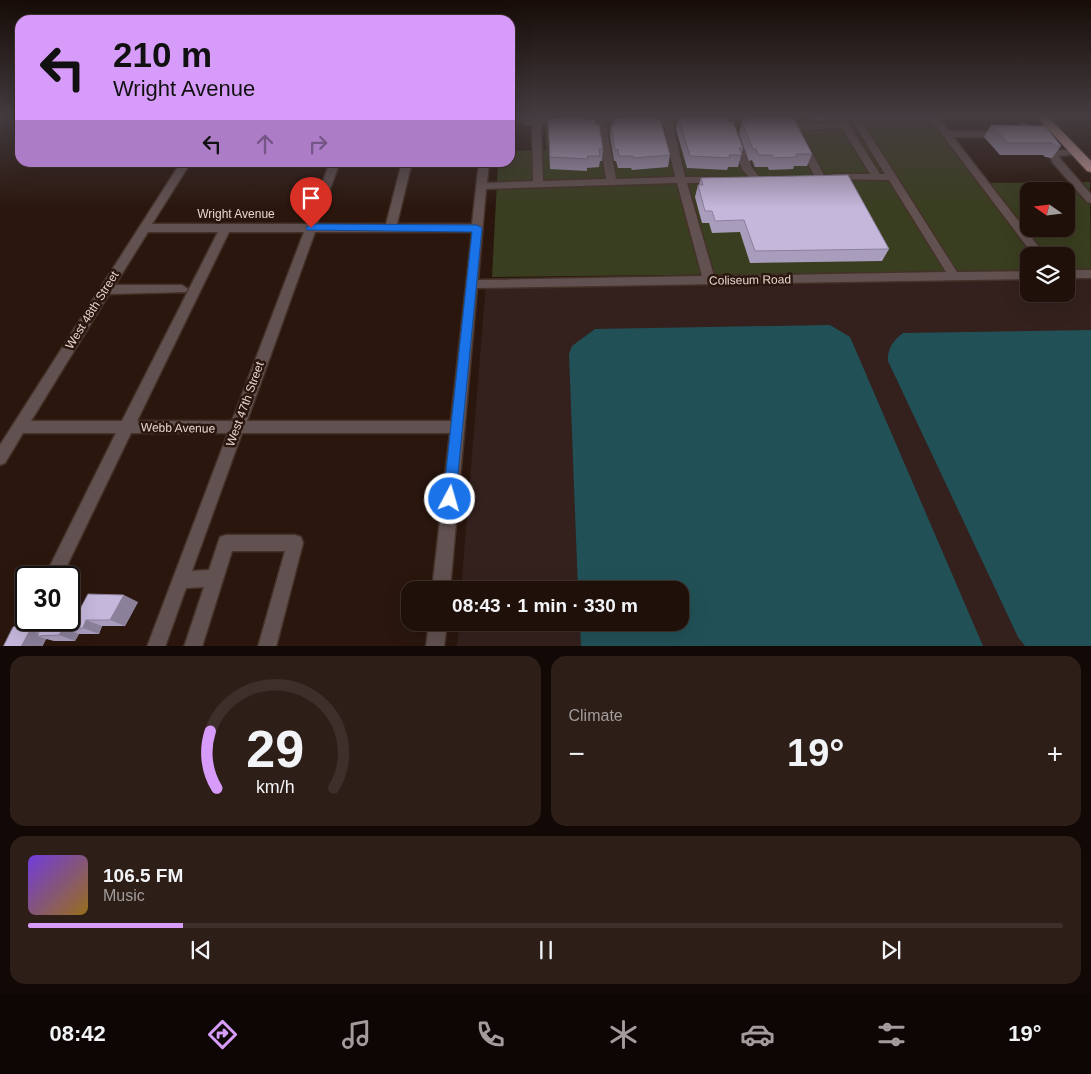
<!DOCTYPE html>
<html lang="en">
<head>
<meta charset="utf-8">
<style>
	:root { --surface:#20100a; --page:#2d1e18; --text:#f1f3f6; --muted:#a29d9c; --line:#3d302b; --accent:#d79bf9 }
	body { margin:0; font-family:Arial,sans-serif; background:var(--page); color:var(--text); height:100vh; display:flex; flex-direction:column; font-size:19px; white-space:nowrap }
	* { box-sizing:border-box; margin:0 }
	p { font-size:16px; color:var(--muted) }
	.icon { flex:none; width:28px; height:28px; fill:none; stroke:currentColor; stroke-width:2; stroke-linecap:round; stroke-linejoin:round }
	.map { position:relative; height:646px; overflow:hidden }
	.panel { display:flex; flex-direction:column; gap:10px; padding:10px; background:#120906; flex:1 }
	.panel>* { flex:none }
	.hud { position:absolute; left:15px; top:15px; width:500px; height:152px; border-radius:15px; box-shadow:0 5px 20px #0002,0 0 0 1px var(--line); background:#d79bf9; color:#111; overflow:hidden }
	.needle { width:32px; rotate:284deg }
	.controls { position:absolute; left:1020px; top:182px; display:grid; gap:10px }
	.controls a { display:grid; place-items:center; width:55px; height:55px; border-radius:10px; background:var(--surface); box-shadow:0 5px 20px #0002,0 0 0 1px var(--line); font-size:25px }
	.speed { position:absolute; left:15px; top:566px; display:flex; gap:10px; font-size:25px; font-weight:700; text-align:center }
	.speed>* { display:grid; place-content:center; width:65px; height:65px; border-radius:50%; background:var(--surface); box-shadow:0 5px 20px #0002,0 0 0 1px var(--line); line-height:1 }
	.speed .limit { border:2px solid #111; border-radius:8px; background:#fff; color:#111 }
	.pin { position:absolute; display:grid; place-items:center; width:42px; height:42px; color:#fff; margin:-51px -21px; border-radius:50% 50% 50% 0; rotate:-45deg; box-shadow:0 0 5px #0007 }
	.pin .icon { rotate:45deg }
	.me { position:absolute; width:55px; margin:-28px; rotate:6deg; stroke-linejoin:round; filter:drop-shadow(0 0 4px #0008) }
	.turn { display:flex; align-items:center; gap:18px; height:105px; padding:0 15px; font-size:22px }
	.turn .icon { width:65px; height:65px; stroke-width:2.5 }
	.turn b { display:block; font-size:35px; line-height:42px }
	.lanes { display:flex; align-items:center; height:48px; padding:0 15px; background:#0003; justify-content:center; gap:25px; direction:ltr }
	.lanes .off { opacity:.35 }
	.big { font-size:38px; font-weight:600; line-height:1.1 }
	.panel .card { flex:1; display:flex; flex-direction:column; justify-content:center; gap:8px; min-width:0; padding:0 18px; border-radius:15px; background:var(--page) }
	.panel .dial { align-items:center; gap:0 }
	.dial svg { height:130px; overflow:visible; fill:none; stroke:var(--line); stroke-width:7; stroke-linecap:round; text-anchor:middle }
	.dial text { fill:var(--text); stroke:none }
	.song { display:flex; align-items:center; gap:15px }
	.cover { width:60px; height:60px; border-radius:8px; background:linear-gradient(135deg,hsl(260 70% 55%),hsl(40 70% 35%)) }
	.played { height:5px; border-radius:2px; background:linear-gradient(90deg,var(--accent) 15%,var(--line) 15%) }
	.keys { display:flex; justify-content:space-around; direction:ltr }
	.heat { display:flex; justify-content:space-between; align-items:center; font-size:28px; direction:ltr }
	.panel .tiles { flex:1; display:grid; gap:10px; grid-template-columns:1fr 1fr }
	.card:last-child { grid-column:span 2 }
	.trip { position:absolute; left:401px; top:581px; width:288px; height:50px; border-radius:15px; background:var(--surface); box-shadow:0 5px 20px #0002,0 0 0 1px var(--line); font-weight:600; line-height:50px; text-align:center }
	.tabs { display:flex; height:80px; justify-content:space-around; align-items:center; background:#0d0604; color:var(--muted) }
	.tabs .icon { width:35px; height:35px }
	.tabs .selected { color:var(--accent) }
	.tabs b { font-size:22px; color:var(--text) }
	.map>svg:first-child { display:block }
</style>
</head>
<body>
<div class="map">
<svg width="1091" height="647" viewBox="0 0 1091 647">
	<rect width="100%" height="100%" fill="#2a160d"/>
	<polygon fill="#34211e" points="1066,274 1091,274 1091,646 457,647 459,623 680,622 680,590 461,590 486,283 1029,275 1029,294 1066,294"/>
	<path fill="#3a3e20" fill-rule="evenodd" d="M510 117H938L989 183 1090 182 1091 270H1066V256H1029V271L492 277 498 163 510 162V151L546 150 545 118ZM1029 191H1066V229H1029Z"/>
	<g fill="#215157">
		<polygon points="830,325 850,337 983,646 581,646 580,623 680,622 680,590 578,590 569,354 572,346 595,329"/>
		<path d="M1091 330V646H1025L1018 637 888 361C887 349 893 341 903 333Z"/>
	</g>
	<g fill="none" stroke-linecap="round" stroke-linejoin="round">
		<g stroke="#443128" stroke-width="3">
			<g id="minor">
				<path d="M522 117H530L531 119 632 118V122L629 123H606L616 179 675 177 663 122 656 121V117H758L754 120 672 121 685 177H717L722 180 717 183H687L714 276 946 272 889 180 828 179 827 177 832 174H870L842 128 793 130 788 127 793 124 839 123 836 117H844L880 174H885L850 117H926L922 120 860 119 957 272 1029 271V279L477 288 450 590H432L450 433H242L192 571 209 570 220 537 226 535H295L301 537 303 543 276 647H258L285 551H232L202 647H184L204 587 186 588 165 647H147L228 433H131L61 578H44L116 433H23L5 463 0 465V445L181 162H191L152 224H307L330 162H340L317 224H386L402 162H412L397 224H472L479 162H489L487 183 533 181 532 125 524 124ZM597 123 606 179 543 181 541 124ZM677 183 702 276 478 280 486 189ZM148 232H218L122 421H31L109 294 186 292 188 289 182 285H115ZM229 232H304L232 421H137ZM315 232H472L451 421H247Z"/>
				<polygon points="929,117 938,117 949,131 1005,132 1005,136 1002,137 953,137 1046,256 1034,256"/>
				<polygon points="1023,122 1041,134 1056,150 1078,150 1078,154 1059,156 1061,160 1091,194 1091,203 1087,202 1053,163 1044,147 1020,127 1020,123"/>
				<polygon points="736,136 741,139 752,168 761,179 760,181 752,181 742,169 731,139"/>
				<polygon points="802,140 807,143 825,177 824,179 820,180 815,177 797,143"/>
				<rect x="1066" y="270" width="25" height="8"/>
				<polygon points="429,622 447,622 444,647 426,647"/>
			</g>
		</g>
		<g stroke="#443128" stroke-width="3">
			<polygon id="highway" points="1037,117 1048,117 1091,161 1091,172 1087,171"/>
		</g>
		<use href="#minor" fill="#625151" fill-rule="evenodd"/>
		<use href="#highway" fill="#c69a9c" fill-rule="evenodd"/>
	</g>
	<g fill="#a99dbd">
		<polygon points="624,117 670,155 668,167 632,170 631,168 618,168 616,161 614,161 610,136 611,125 613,125 614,118 624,118"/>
		<polygon points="678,117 729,122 743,148 738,167 728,167 727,170 687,168 676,129"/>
		<polygon points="743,117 793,117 812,154 807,166 794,166 793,169 769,170 768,167 755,167 752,160 749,161 739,134"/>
		<polygon points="813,117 827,117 826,120 816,121"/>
		<polygon points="548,119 596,124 603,149 602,161 600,161 599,167 587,168 587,171 550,169"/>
		<polygon points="991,125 1045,126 1061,146 1052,158 1045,157 1043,155 1000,155 984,137"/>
		<polygon points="701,178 889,249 882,261 750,263 740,232 712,233 709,223 702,223 695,197 698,185 699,185"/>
		<polygon points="138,602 125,626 102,626 99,634 79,634 75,641 54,641 46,639 42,647 3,647 20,625 26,618 80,609"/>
	</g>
	<g fill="#8a809a">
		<polygon points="124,595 138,602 125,626 110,620"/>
		<polygon points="86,620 102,626 99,634 83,628"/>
		<polygon points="63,628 79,634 75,641 59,635"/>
		<polygon points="30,630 46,636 37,636 46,639 42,647 21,647"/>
	</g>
	<g fill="#c5b7dc" stroke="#8a809a">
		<polygon points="574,117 584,117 584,119 595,119 596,124 599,124 603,149 599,149 600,156 587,156 588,159 550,157 548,119"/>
		<polygon points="624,117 660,118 670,155 633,158 633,156 619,156 618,149 615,150 611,125 615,125 614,118 625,118"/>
		<polygon points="678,117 727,117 729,122 733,122 743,148 739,148 742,155 729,155 730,158 690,156"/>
		<polygon points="744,117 793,117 812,154 796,154 797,157 773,158 772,155 759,155 756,149 753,149 742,122 746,122"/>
		<polygon points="991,125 1045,126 1061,146 1055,146 1052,143 1008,143"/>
		<polygon points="848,175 889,249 755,251 744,220 715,221 712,211 705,211 698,185 703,185 701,178"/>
		<polygon points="88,594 124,595 110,620 86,620 83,628 63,628 59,635 37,636 40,630 30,630 21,647 3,647 13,627 20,625 23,619 26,618 26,620 69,620 69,608 80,609"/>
	</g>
	<linearGradient id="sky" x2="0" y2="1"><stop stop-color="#170c07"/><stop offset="0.56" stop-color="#443c40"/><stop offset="1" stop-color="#443c40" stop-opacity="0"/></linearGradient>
	<rect width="1091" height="208" fill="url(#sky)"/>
	<polygon fill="#1a73e8" stroke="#114b97" points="311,224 477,225 482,228 455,504 450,506 445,504 443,499 472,232 307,230 306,228"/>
	<g text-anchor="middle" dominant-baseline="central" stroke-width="5" stroke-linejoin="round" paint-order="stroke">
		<g font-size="12" fill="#e5d6d0" stroke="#2a160d">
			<text x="236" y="214">Wright Avenue</text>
			<text transform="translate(750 280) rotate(-1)">Coliseum Road</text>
			<text transform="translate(92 310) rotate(-58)">West 48th Street</text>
			<text transform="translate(245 404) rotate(-70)">West 47th Street</text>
			<text transform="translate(178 428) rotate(1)">Webb Avenue</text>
		</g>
	</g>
</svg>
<div class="controls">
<a><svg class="needle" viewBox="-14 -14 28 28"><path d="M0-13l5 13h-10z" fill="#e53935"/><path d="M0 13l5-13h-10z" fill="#a29d9c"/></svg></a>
<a><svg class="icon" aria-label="layers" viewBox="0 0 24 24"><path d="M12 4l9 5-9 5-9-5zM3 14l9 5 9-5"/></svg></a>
</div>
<div class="speed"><div class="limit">30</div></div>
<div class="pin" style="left:311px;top:228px;background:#d93025"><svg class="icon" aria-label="arrive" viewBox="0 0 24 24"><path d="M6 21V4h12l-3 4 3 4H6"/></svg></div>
<svg class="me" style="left:450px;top:499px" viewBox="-20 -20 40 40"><circle r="17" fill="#1a73e8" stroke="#fff" stroke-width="3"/><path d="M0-11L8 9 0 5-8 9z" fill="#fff"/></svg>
<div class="trip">08:43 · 1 min · 330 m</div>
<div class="hud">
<div class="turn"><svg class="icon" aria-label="left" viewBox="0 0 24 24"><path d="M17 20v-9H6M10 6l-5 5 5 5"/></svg><div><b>210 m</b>Wright Avenue</div></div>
<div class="lanes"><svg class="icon" aria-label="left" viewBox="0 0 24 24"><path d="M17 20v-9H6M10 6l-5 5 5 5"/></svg><svg class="icon off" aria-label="ahead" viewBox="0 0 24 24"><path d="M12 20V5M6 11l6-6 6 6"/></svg><svg class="icon off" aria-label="right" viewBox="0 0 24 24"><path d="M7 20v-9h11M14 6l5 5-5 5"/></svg></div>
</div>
</div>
<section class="panel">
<div class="tiles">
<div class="card dial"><svg viewBox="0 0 100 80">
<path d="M14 69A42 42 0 1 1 86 69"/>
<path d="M14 69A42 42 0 0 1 10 34" stroke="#d79bf9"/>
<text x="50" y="56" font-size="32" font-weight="700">29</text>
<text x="50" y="72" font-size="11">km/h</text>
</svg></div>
<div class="card"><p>Climate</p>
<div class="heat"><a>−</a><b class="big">19°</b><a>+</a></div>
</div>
<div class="card">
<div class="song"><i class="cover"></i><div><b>106.5 FM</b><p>Music</p></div></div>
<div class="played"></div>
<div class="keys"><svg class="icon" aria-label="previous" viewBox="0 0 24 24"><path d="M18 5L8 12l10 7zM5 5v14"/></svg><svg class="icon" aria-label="pause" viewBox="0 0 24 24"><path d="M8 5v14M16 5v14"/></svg><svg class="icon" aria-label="next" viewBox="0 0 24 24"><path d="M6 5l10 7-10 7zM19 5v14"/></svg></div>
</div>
</div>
</section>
<nav class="tabs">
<b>08:42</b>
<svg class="icon selected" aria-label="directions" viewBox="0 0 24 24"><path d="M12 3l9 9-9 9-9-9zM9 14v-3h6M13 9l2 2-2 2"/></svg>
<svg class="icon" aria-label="music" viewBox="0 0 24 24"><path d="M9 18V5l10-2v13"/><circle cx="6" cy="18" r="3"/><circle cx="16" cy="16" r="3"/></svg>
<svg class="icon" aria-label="phone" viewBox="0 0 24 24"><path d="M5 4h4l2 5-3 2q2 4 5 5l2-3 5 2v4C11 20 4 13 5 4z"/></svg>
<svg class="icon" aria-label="climate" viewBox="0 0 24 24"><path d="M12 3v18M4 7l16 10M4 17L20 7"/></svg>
<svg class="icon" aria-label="car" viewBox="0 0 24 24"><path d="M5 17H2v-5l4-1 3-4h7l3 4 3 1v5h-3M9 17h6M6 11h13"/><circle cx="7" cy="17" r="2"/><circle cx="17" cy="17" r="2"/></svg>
<svg class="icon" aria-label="filters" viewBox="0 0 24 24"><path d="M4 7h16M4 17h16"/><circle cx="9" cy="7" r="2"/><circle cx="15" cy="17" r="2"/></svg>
<b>19°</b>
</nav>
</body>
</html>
